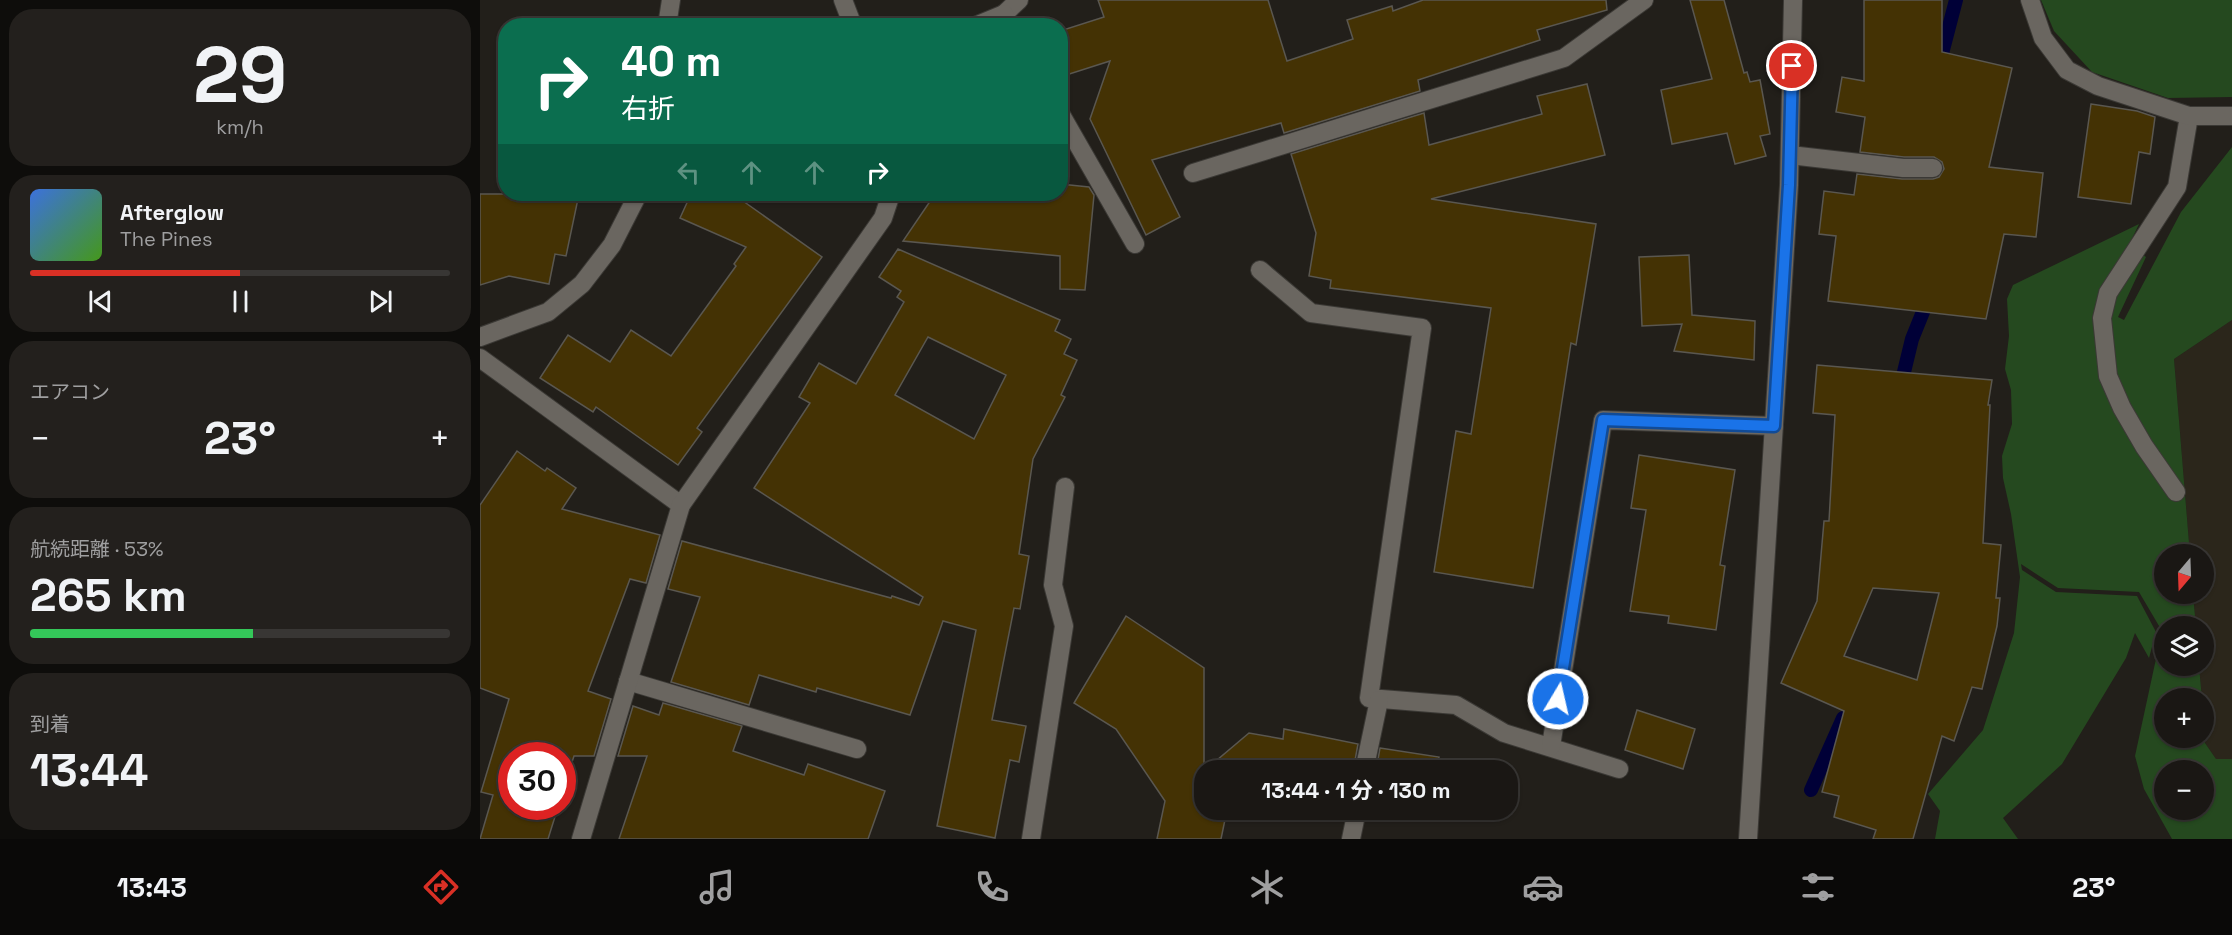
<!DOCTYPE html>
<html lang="ja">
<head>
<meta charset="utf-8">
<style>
	:root { --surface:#1a1714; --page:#23201d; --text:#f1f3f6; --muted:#9f9fa0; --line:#383634; --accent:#d93025 }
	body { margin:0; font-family:"Space Grotesk","Noto Sans JP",sans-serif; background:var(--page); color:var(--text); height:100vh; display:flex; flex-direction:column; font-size:22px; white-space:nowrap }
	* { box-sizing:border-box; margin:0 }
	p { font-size:20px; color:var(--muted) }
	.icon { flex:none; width:33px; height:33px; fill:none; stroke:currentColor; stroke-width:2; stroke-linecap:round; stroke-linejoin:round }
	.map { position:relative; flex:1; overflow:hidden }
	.side { display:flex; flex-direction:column; gap:9px; padding:9px; background:#0e0d0b; width:480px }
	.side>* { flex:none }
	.guide { position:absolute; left:18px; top:18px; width:570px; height:183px; border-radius:24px; box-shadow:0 2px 4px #0004,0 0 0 2px var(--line); background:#0b6e4f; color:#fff; overflow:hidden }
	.needle { width:39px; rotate:199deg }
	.fabs { position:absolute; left:1674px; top:544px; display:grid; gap:12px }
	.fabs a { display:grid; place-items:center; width:60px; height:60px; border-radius:50%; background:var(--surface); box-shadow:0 2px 4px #0004,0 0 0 2px var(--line); font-size:30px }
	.speed { position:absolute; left:18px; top:742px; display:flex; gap:12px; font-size:30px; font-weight:700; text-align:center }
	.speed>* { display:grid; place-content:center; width:78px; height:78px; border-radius:50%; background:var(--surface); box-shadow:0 2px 4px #0004,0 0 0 2px var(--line); line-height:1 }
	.speed .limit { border:9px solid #d22; background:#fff; color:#111 }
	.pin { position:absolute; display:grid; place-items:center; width:51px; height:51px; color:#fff; margin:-26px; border:3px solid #fff; border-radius:50%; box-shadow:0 2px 6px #0007 }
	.me { position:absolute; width:66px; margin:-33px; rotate:9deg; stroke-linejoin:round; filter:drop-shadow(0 0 4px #0008) }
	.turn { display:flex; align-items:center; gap:21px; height:126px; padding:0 24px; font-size:27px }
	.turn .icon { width:78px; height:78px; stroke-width:2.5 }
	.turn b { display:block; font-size:42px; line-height:51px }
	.lanes { display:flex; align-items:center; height:57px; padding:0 24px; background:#0003; justify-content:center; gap:30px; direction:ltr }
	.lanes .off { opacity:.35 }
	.big { font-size:45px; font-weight:700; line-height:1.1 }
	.side .tile { flex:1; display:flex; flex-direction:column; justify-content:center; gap:9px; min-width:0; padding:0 21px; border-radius:24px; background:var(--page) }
	.side .dial { align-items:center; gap:0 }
	.dial b { font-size:78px; line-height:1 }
	.song { display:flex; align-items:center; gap:18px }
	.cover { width:72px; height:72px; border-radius:9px; background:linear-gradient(135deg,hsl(220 70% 55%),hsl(100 70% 35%)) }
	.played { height:6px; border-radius:3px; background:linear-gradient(90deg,var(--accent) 50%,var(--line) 50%) }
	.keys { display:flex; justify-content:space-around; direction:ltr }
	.heat { display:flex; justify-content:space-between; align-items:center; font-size:33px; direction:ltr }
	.charge { height:9px; border-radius:4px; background:linear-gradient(90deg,#34c759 53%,var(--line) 0) }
	.trip { position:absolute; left:714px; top:760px; width:324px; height:60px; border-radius:24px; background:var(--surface); box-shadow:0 2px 4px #0004,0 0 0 2px var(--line); font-weight:700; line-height:60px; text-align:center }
	.menu { display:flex; height:96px; justify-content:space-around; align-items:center; background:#0a0908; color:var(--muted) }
	.menu .icon { width:42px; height:42px }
	.menu .current { color:var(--accent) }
	.menu b { font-size:27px; color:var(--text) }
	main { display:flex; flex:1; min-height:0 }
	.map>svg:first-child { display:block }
</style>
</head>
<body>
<main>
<section class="side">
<div class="tile dial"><b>29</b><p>km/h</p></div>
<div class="tile">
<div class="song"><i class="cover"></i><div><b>Afterglow</b><p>The Pines</p></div></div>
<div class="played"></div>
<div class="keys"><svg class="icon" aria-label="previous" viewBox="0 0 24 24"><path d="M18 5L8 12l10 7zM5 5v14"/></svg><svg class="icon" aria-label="pause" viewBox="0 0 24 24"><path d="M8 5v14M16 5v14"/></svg><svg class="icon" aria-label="next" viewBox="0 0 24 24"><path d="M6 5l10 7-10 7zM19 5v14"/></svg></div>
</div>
<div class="tile"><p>エアコン</p>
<div class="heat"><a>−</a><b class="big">23°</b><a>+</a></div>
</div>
<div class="tile"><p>航続距離 · 53%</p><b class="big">265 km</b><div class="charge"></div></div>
<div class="tile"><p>到着</p><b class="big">13:44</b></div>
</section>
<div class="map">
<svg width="1752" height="839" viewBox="0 0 1752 839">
	<rect width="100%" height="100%" fill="#221f1a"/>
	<polygon fill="#2b261b" points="1752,320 1752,759 1736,759 1725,743 1724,699 1722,699 1719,666 1724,666 1724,627 1716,627 1713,594 1724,594 1724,555 1710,555 1694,359"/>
	<g fill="#25491f" fill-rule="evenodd">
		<polygon points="1561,0 1752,0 1752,97 1688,98 1612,72 1574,31"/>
		<path d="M1752 147V320L1694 359 1710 555H1684V594H1713L1716 627H1684V666H1719L1722 699H1684V738H1724V723L1725 743 1736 759H1752V839H1692L1664 789 1655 756 1682 631 1659 592 1578 588 1541 564 1542 570 1576 592 1657 596 1676 632 1669 658 1655 633 1646 658 1582 764 1523 818 1538 839H1455L1460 811 1448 794 1503 730 1534 633 1540 577 1531 514 1523 478 1522 456 1532 424 1531 390 1525 369 1529 336 1527 299 1533 285 1659 224 1649 245 1666 257 1638 317 1644 320 1701 212ZM1684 771H1724V810H1684Z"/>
	</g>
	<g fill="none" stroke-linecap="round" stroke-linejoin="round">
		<g stroke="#000037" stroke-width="14">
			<polyline points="1458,69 1476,0"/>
			<polyline points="1428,390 1424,372 1432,339 1449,297"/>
			<polyline points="1331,790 1363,718"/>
		</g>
	</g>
	<g fill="#443204" stroke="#5a5750" stroke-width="1.5" fill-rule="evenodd">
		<polygon points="618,0 788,0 807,61 873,39 867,20 912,6 913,11 943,0 1126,0 1127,10 1057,30 1060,40 938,80 940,91 804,133 801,123 672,160 700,217 666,235 610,119 630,61 580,77 580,31 624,17"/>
		<polygon points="1210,0 1244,0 1264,73 1267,72 1270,82 1280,80 1290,134 1280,136 1286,156 1255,164 1247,133 1192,144 1181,90 1232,79"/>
		<polygon points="1384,0 1462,0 1462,52 1532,68 1509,167 1563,173 1556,237 1524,234 1506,319 1348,301 1356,236 1339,234 1344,191 1374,195 1377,174 1422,179 1453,179 1459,177 1464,169 1462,162 1454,157 1424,157 1380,152 1385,117 1356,112 1362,77 1384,81"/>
		<polygon points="1107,84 1125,155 951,199 1116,224 1096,345 1091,343 1053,588 954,572 976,431 991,434 1011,308 850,288 851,280 829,276 836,233 811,154 944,113 949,145 1062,114 1057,96"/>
		<polygon points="1611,104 1657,111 1675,117 1670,154 1659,152 1651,204 1598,197"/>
		<polygon points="580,184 609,187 614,195 605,290 580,289 580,256 423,241 455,194 580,194"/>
		<polygon points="0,194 99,194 86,256 75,254 69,284 29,276 0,285"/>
		<polygon points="211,194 253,194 342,257 217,428 222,432 198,465 116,407 113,412 60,378 88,335 130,362 151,330 191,356 256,266 254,264 266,247 200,218"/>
		<path d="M418 249 580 320 575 331 591 339 584 354 597 360 581 395 585 397 553 459 539 554 549 556 540 609 534 608 512 720 546 726 539 762 530 760 515 838 457 826 496 630 463 621 430 715 337 688 336 692 279 675 269 705 191 682 220 597 188 589 202 541 411 598 412 596 439 605 443 597 274 488 330 403 319 397 339 363 376 384 424 302 417 297 421 291 399 277ZM448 337 526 375 494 439 415 395Z"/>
		<polygon points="1209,255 1212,315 1275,321 1274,360 1194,351 1202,324 1162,326 1159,257"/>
		<path d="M1337 365 1512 380 1508 405H1510L1503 543 1521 545 1516 598H1520L1517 626 1502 689 1492 687 1474 741 1462 736 1433 839H1393L1396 830 1354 817 1359 796 1342 792 1364 711 1301 683 1337 601 1344 521H1349L1355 415 1333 413ZM1393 588 1459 593 1437 680 1364 656Z"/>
		<polygon points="37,451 65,471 67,468 96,488 82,509 180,535 166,583 150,579 108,691 131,699 114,756 94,756 82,792 82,756 32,756 32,807 78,807 68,839 0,839 13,795 1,792 29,699 0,688 0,505"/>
		<polygon points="1159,455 1255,470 1240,565 1245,566 1236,630 1188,623 1189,616 1150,611 1166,510 1151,508"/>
		<polygon points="646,616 724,668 724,771 769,733 803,739 804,729 878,744 873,771 724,771 724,810 747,810 741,839 677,839 685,801 636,729 594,703"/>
		<polygon points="183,703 262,726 253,751 324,775 328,764 405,791 388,839 139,839 167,756 138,756 153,706 179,715"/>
		<polygon points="1157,710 1215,729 1203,769 1145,750"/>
		<polygon points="900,748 959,757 956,771 896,771"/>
		<polygon points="904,810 949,810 947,819"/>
	</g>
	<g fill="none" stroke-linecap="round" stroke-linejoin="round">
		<g stroke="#3b3935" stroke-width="20">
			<g id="lane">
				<polyline points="1696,492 1664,446 1642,408 1628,376 1622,318 1628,293 1697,187 1709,116"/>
				<polyline points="148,681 377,749"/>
			</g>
		</g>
		<g stroke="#3b3935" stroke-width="20">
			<g id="street">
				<polyline points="363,0 373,26"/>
				<polyline points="1550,0 1563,38 1587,70 1618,86 1709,116 1752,116"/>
				<polyline points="524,14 539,0"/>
				<polyline points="187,26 191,0"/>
				<polyline points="495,26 524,14 530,26"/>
				<polyline points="580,113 655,244"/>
				<polyline points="1310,155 1423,168 1453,168"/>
				<polyline points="713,173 1084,58 1164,0"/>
				<polyline points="780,270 831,313 942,328 889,698 976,705 1024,733 1139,769"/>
				<polyline points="0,337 68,312 102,284 132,245 155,200 157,194"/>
				<polyline points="0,358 201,505"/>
				<polyline points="1071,746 1123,420 1294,426"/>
				<polyline points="884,771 899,700"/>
				<polyline points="101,839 201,505 403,218 411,194"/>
				<polyline points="551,839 584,626 573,585 585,487"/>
				<polyline points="871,839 877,810"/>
				<polyline points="1268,839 1309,185 1313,0"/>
			</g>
		</g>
		<use href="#lane" stroke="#6a6660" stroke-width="18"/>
		<use href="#street" stroke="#6a6660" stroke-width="18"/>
	</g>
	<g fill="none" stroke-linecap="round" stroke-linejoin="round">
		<g stroke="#114b97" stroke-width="15">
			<polyline id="route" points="1078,699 1123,420 1294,426 1309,185 1312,66"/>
		</g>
		<use href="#route" stroke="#1a73e8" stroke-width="10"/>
	</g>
</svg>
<div class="fabs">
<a><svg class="needle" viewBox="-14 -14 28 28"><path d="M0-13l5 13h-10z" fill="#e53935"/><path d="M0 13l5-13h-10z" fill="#9f9fa0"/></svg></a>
<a><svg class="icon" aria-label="layers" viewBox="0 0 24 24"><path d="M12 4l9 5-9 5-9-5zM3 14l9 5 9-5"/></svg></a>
<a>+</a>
<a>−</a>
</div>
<div class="speed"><div class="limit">30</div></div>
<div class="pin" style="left:1312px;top:66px;background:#d93025"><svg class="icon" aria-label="arrive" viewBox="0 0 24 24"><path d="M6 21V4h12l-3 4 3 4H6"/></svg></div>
<svg class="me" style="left:1078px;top:699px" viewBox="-20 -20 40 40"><circle r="17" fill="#1a73e8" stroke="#fff" stroke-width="3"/><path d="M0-11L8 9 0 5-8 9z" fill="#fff"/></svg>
<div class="trip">13:44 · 1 分 · 130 m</div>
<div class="guide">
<div class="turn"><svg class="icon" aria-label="right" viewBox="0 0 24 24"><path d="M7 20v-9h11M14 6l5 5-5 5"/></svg><div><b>40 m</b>右折</div></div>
<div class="lanes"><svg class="icon off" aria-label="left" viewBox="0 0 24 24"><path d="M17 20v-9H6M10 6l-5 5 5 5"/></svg><svg class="icon off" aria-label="ahead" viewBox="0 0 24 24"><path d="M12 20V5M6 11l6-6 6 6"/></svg><svg class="icon off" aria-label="ahead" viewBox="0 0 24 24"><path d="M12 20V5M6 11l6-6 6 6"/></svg><svg class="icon" aria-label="right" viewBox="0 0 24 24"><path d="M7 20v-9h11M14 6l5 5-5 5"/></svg></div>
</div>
</div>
</main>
<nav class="menu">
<b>13:43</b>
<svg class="icon current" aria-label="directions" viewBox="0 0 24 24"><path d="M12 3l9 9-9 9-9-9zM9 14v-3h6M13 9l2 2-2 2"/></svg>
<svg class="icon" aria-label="music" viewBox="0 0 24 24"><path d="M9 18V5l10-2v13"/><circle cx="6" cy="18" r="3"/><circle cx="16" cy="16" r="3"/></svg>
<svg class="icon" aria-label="phone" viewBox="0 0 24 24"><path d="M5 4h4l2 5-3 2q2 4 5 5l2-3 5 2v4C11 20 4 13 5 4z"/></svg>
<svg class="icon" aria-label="climate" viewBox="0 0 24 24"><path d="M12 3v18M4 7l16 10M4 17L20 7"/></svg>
<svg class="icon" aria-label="car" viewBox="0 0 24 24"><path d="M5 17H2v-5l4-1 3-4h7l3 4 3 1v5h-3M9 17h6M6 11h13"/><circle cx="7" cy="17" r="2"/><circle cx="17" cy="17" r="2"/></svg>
<svg class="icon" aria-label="filters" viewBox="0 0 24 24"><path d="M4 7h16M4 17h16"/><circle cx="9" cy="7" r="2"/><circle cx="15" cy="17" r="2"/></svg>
<b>23°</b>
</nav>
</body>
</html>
